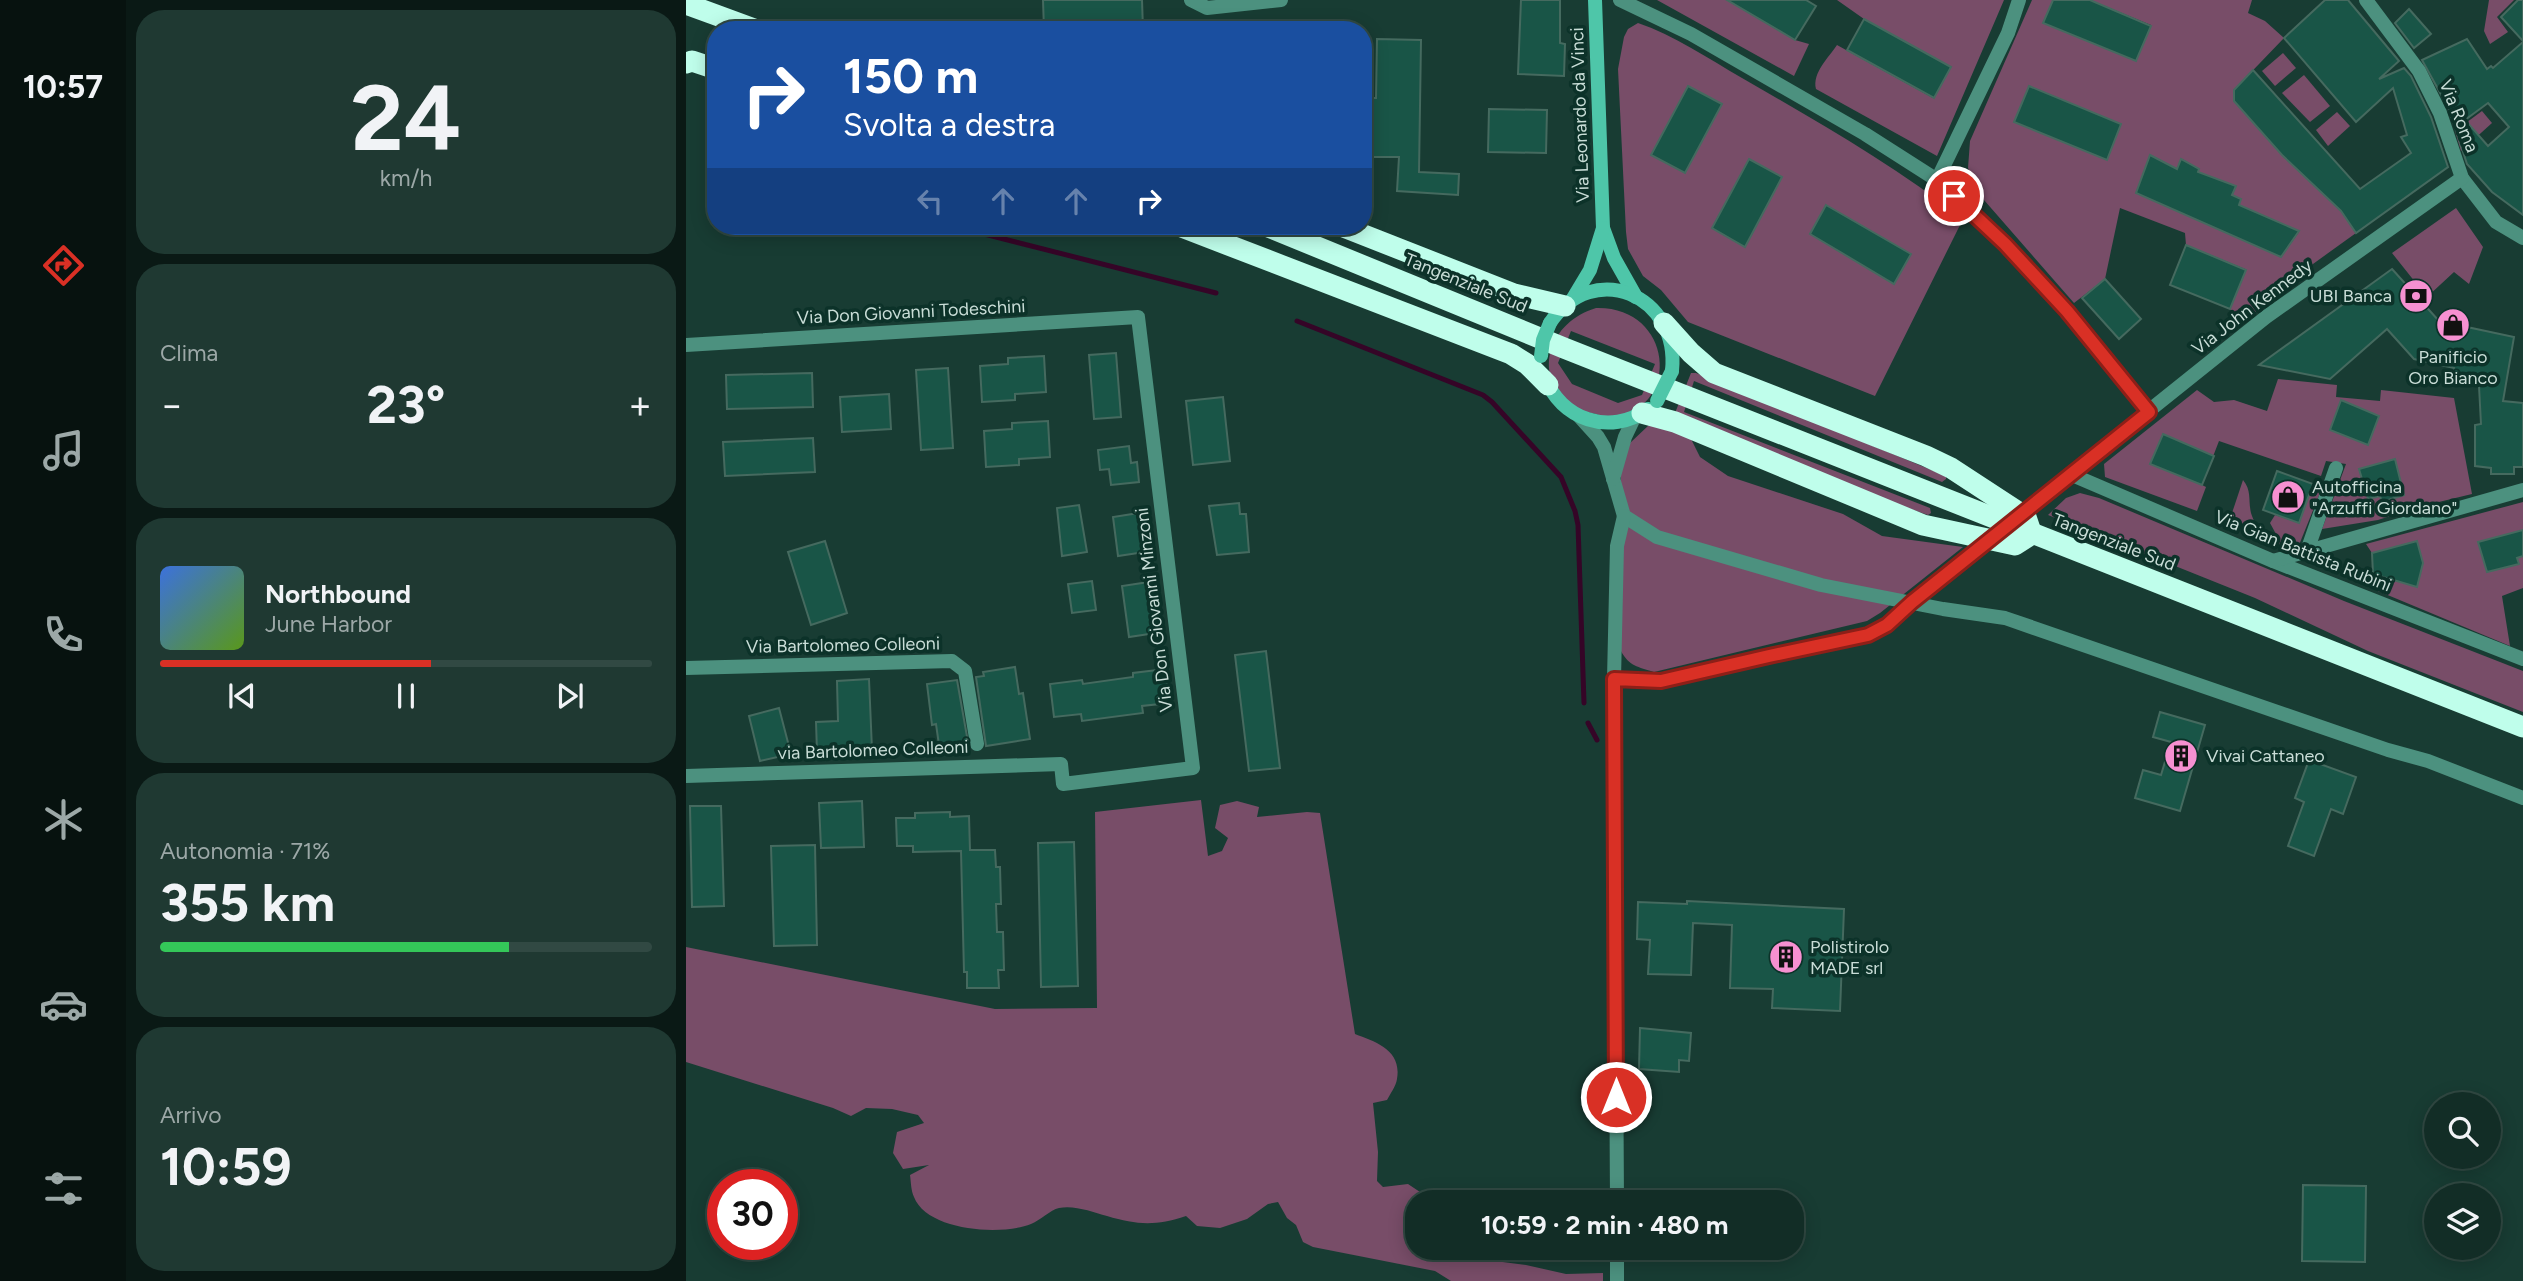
<!DOCTYPE html>
<html lang="it">
<head>
<meta charset="utf-8">
<style>
	:root { --surface:#122d26; --page:#1f3932; --text:#f1f3f6; --muted:#9ca8a7; --line:#314943; --accent:#d93025 }
	body { margin:0; font-family:Figtree,sans-serif; background:var(--page); color:var(--text); height:100vh; display:flex; flex-direction:column; font-size:26px; white-space:nowrap }
	* { box-sizing:border-box; margin:0 }
	p { font-size:23px; color:var(--muted) }
	.icon { flex:none; width:38px; height:38px; fill:none; stroke:currentColor; stroke-width:2; stroke-linecap:round; stroke-linejoin:round }
	.map { position:relative; flex:1; overflow:hidden }
	.panel { display:flex; flex-direction:column; gap:10px; padding:10px; background:#0a1915; width:560px }
	.panel>* { flex:none }
	.hud { position:absolute; left:21px; top:21px; width:665px; height:214px; border-radius:28px; box-shadow:0 4px 18px #0003,0 0 0 2px var(--line); background:#1a4fa0; color:#fff; overflow:hidden }
	.controls { position:absolute; left:1738px; top:1092px; display:grid; gap:14px }
	.controls a { display:grid; place-items:center; width:77px; height:77px; border-radius:50%; background:var(--surface); box-shadow:0 4px 18px #0003,0 0 0 2px var(--line); font-size:35px }
	.speed { position:absolute; left:21px; top:1169px; display:flex; gap:14px; font-size:35px; font-weight:700; text-align:center }
	.speed>* { display:grid; place-content:center; width:91px; height:91px; border-radius:50%; background:var(--surface); box-shadow:0 4px 18px #0003,0 0 0 2px var(--line); line-height:1 }
	.speed .limit { border:10px solid #d22; background:#fff; color:#111 }
	.pin { position:absolute; display:grid; place-items:center; width:60px; height:60px; color:#fff; margin:-30px; border:4px solid #fff; border-radius:50%; box-shadow:0 2px 7px #0007 }
	.me { position:absolute; width:77px; margin:-38px; rotate:0deg; stroke-linejoin:round; filter:drop-shadow(0 0 5px #0008) }
	.turn { display:flex; align-items:center; gap:24px; height:147px; padding:0 21px; font-size:32px }
	.turn .icon { width:91px; height:91px; stroke-width:2.5 }
	.turn b { display:block; font-size:49px; line-height:60px }
	.lanes { display:flex; align-items:center; height:66px; padding:0 21px; background:#0003; justify-content:center; gap:35px; direction:ltr }
	.lanes .off { opacity:.35 }
	.big { font-size:52px; font-weight:700; line-height:1.1 }
	.panel .widget { flex:1; display:flex; flex-direction:column; justify-content:center; gap:10px; min-width:0; padding:0 24px; border-radius:28px; background:var(--page) }
	.panel .dial { align-items:center; gap:0 }
	.dial b { font-size:91px; line-height:1 }
	.song { display:flex; align-items:center; gap:21px }
	.cover { width:84px; height:84px; border-radius:10px; background:linear-gradient(135deg,hsl(220 70% 55%),hsl(90 70% 35%)) }
	.played { height:7px; border-radius:4px; background:linear-gradient(90deg,var(--accent) 55%,var(--line) 55%) }
	.keys { display:flex; justify-content:space-around; direction:ltr }
	.heat { display:flex; justify-content:space-between; align-items:center; font-size:38px; direction:ltr }
	.charge { height:10px; border-radius:5px; background:linear-gradient(90deg,#34c759 71%,var(--line) 0) }
	.trip { position:absolute; left:719px; top:1190px; width:399px; height:70px; border-radius:28px; background:var(--surface); box-shadow:0 4px 18px #0003,0 0 0 2px var(--line); font-weight:700; line-height:70px; text-align:center }
	main { display:flex; flex:1; min-height:0 }
	.tabs { display:flex; flex-direction:column; width:126px; justify-content:space-around; align-items:center; background:#07120f; color:var(--muted) }
	.tabs .icon { width:49px; height:49px }
	.tabs .current { color:var(--accent) }
	.tabs b { font-size:32px; color:var(--text) }
	.map>svg:first-child { display:block }
</style>
</head>
<body>
<main>
<nav class="tabs">
<b>10:57</b>
<svg class="icon current" aria-label="directions" viewBox="0 0 24 24"><path d="M12 3l9 9-9 9-9-9zM9 14v-3h6M13 9l2 2-2 2"/></svg>
<svg class="icon" aria-label="music" viewBox="0 0 24 24"><path d="M9 18V5l10-2v13"/><circle cx="6" cy="18" r="3"/><circle cx="16" cy="16" r="3"/></svg>
<svg class="icon" aria-label="phone" viewBox="0 0 24 24"><path d="M5 4h4l2 5-3 2q2 4 5 5l2-3 5 2v4C11 20 4 13 5 4z"/></svg>
<svg class="icon" aria-label="climate" viewBox="0 0 24 24"><path d="M12 3v18M4 7l16 10M4 17L20 7"/></svg>
<svg class="icon" aria-label="car" viewBox="0 0 24 24"><path d="M5 17H2v-5l4-1 3-4h7l3 4 3 1v5h-3M9 17h6M6 11h13"/><circle cx="7" cy="17" r="2"/><circle cx="17" cy="17" r="2"/></svg>
<svg class="icon" aria-label="filters" viewBox="0 0 24 24"><path d="M4 7h16M4 17h16"/><circle cx="9" cy="7" r="2"/><circle cx="15" cy="17" r="2"/></svg>
</nav>
<section class="panel">
<div class="widget dial"><b>24</b><p>km/h</p></div>
<div class="widget"><p>Clima</p>
<div class="heat"><a>−</a><b class="big">23°</b><a>+</a></div>
</div>
<div class="widget">
<div class="song"><i class="cover"></i><div><b>Northbound</b><p>June Harbor</p></div></div>
<div class="played"></div>
<div class="keys"><svg class="icon" aria-label="previous" viewBox="0 0 24 24"><path d="M18 5L8 12l10 7zM5 5v14"/></svg><svg class="icon" aria-label="pause" viewBox="0 0 24 24"><path d="M8 5v14M16 5v14"/></svg><svg class="icon" aria-label="next" viewBox="0 0 24 24"><path d="M6 5l10 7-10 7zM19 5v14"/></svg></div>
</div>
<div class="widget"><p>Autonomia · 71%</p><b class="big">355 km</b><div class="charge"></div></div>
<div class="widget"><p>Arrivo</p><b class="big">10:59</b></div>
</section>
<div class="map">
<svg width="1837" height="1281" viewBox="0 0 1837 1281">
	<rect width="100%" height="100%" fill="#183c33"/>
	<g fill="#784d68" fill-rule="evenodd">
		<polygon points="971,0 1041,0 1109,40 1123,44 1108,76"/>
		<path d="M1151 0H1318L1251 156 1130 89C1126 73 1143 57 1151 45L1247 98 1265 67 1178 19Z"/>
		<path d="M1346 0H1367L1358 23 1450 61 1465 25 1404 0H1566L1562 13 1579 21 1598 38 1548 90V101L1596 155 1655 211 1670 233 1595 287V290L1554 325 1544 309 1559 269 1500 245 1499 233 1434 208 1419 279 1388 303 1291 192 1282 168 1284 141ZM1343 86 1435 124 1421 160 1328 122ZM1464 156 1491 169 1496 159 1513 169 1511 177 1549 187 1546 195 1555 199 1553 205 1613 232 1595 257 1451 193Z"/>
		<polygon points="1803,0 1828,0 1811,17 1822,32 1804,44 1798,31"/>
		<path d="M952 23C988 35 1023 59 1056 78 1132 122 1208 165 1277 219L1189 396 1002 322 975 290 957 276 942 249 940 232 932 69 938 37 942 29Z"/>
		<polygon points="1597,53 1610,68 1589,86 1576,71"/>
		<polygon points="1618,75 1644,106 1624,122 1596,93"/>
		<polygon points="1796,111 1806,123 1775,151 1769,131"/>
		<polygon points="1651,112 1664,126 1642,146 1630,130"/>
		<polygon points="1770,208 1797,247 1783,284 1768,272 1741,297 1706,253"/>
		<path d="M910 308C986 306 996 405 930 417 924 419 916 416 910 414 902 412 890 412 884 407 845 372 864 322 910 308ZM885 331 969 364 956 395 932 403 886 384 872 363Z"/>
		<polygon points="1005,373 1010,373 1260,476 1260,479 1256,482 1008,381 998,412 1244,508 1245,513 1242,515 1213,505 989,413"/>
		<polygon points="1592,379 1651,385 1650,397 1694,401 1695,390 1768,398 1786,494 1732,507 1692,520 1636,529 1660,464 1640,461 1635,476 1533,441 1516,485 1520,487 1511,511 1419,477 1418,464 1511,390 1528,402 1548,400 1581,411"/>
		<path d="M963 425 1003 435 1014 457 1042 476 1157 514 1196 536 1277 547 1194 613 1181 621 968 672C952 667 943 666 935 651V461L944 443Z"/>
		<path d="M1557 480C1566 491 1562 500 1565 513 1568 523 1571 523 1571 535L1543 522Z"/>
		<polygon points="1627,484 1636,488 1611,550 1592,544 1590,534 1584,523 1589,515 1613,523"/>
		<polygon points="1394,493 1413,498 1658,601 1837,671 1837,712 1682,651 1569,598 1362,515 1380,498"/>
		<polygon points="1837,502 1837,588 1816,596 1824,646 1692,591 1700,577 1731,586 1737,563 1731,542 1686,553 1680,544"/>
		<path d="M515 800 522 856 536 851 542 838 529 828 534 805 551 801 573 807 571 817 621 812 634 813 669 1034C690 1042 716 1050 711 1079 710 1086 704 1094 701 1100L687 1103 692 1152 691 1181 697 1187 722 1184 737 1194 738 1202H732V1248H780L793 1259 840 1265 880 1274 917 1273V1281H765L749 1271 627 1247 617 1242 610 1225 601 1218 592 1202 582 1204 561 1219 534 1228 511 1226 500 1216C470 1226 451 1225 421 1216 406 1212 389 1205 373 1208 364 1210 355 1220 345 1224 315 1236 241 1231 228 1197 225 1191 225 1182 224 1175L243 1165 217 1169 207 1153 211 1132 238 1123 232 1115 206 1109 180 1108 165 1116 147 1108 0 1062V947L309 1009 411 1008 409 812Z"/>
	</g>
	<g fill="none" stroke-linecap="round" stroke-linejoin="round">
		<g stroke="#350527" stroke-width="5">
			<polyline points="267,226 530,293"/>
			<polyline points="611,321 797,395 806,402 875,477 889,511 892,525 898,703"/>
			<polyline points="902,723 911,740"/>
		</g>
	</g>
	<g fill="#195547" stroke="#456a5f" stroke-width="2" fill-rule="evenodd">
		<polygon points="357,0 456,0 457,30 358,30"/>
		<polygon points="835,0 874,0 874,43 879,44 878,76 832,74"/>
		<polygon points="1041,0 1120,0 1130,6 1109,40"/>
		<polygon points="1367,0 1404,0 1465,26 1450,61 1357,23"/>
		<polygon points="1639,0 1662,0 1713,61 1693,79 1718,68 1725,76 1745,117 1762,167 1670,233 1655,211 1596,155 1548,101 1548,90 1567,70 1674,189 1725,153 1715,137 1721,135 1707,88 1670,122 1598,38"/>
		<polygon points="1832,0 1837,0 1837,41 1815,17"/>
		<polygon points="1723,9 1745,34 1728,48 1709,23"/>
		<polygon points="1178,19 1265,67 1248,98 1161,50"/>
		<polygon points="691,39 735,40 733,172 773,174 772,195 711,191 713,157 677,157 677,98 690,98"/>
		<path d="M1781 39 1801 69 1805 66 1807 68 1837 42V215L1806 192 1781 164 1763 109 1736 60ZM1802 103 1823 127 1802 146 1779 120Z"/>
		<polygon points="1002,86 1036,104 999,173 965,155"/>
		<polygon points="1343,86 1435,124 1421,160 1328,122"/>
		<polygon points="803,109 861,110 860,153 802,152"/>
		<polygon points="1464,155 1491,169 1495,159 1513,169 1512,172 1550,186 1546,195 1555,199 1553,205 1613,231 1595,257 1450,193"/>
		<polygon points="1063,159 1096,177 1059,247 1026,228"/>
		<polygon points="1140,205 1225,254 1208,284 1124,234"/>
		<polygon points="1500,245 1560,270 1544,309 1484,285"/>
		<polygon points="1706,269 1753,321 1828,337 1817,401 1837,403 1837,467 1828,467 1828,474 1805,474 1805,468 1789,466 1789,425 1795,424 1793,386 1765,382 1768,368 1728,359 1701,329 1644,379 1573,365"/>
		<polygon points="1419,279 1455,319 1433,339 1396,298"/>
		<polygon points="430,353 435,417 408,419 403,355"/>
		<polygon points="358,356 360,392 329,394 329,400 296,402 294,366 322,364 322,358"/>
		<polygon points="262,368 267,448 235,450 230,370"/>
		<polygon points="126,373 127,407 41,409 40,375"/>
		<polygon points="203,394 205,429 156,432 154,397"/>
		<polygon points="537,397 544,461 507,465 500,401"/>
		<polygon points="1655,400 1693,416 1682,445 1644,430"/>
		<polygon points="362,421 364,457 333,459 333,465 300,467 298,431 326,429 326,423"/>
		<polygon points="1477,434 1528,456 1516,485 1464,464"/>
		<polygon points="127,438 129,472 39,476 37,442"/>
		<polygon points="443,446 445,463 451,462 453,482 425,485 423,469 414,470 412,450"/>
		<polygon points="1709,459 1718,495 1696,502 1694,496 1682,499 1673,469"/>
		<polygon points="1591,471 1627,484 1613,523 1577,510"/>
		<polygon points="553,503 554,514 560,514 563,552 531,555 523,506"/>
		<polygon points="393,505 401,552 376,556 371,508"/>
		<polygon points="453,513 459,552 432,556 427,517"/>
		<polygon points="1837,530 1837,556 1831,558 1833,564 1801,572 1792,542"/>
		<polygon points="139,541 161,613 125,625 102,552"/>
		<polygon points="1731,541 1737,563 1731,587 1687,574 1686,553"/>
		<polygon points="406,581 410,610 386,613 382,584"/>
		<polygon points="463,582 470,633 443,637 436,586"/>
		<polygon points="580,651 594,768 563,771 549,655"/>
		<polygon points="329,667 333,694 337,693 344,739 300,746 290,677 298,676 297,672"/>
		<polygon points="479,669 483,703 456,706 457,713 396,721 395,714 368,717 364,684 396,680 397,684 447,677 447,673"/>
		<polygon points="183,679 186,750 131,752 130,722 152,721 151,681"/>
		<polygon points="271,680 283,748 254,752 250,724 246,725 241,684"/>
		<polygon points="93,708 105,754 74,761 63,716"/>
		<polygon points="1474,712 1519,725 1494,811 1449,798 1457,770 1475,775 1485,742 1467,737"/>
		<polygon points="1623,760 1670,777 1657,814 1645,809 1628,856 1602,846 1618,802 1609,798"/>
		<polygon points="176,801 178,847 135,848 133,803"/>
		<polygon points="4,806 35,806 38,906 6,907"/>
		<polygon points="264,812 264,817 283,816 284,850 309,850 310,867 314,867 315,904 310,904 311,932 317,932 318,970 312,970 313,988 281,988 281,972 278,972 275,851 227,852 227,846 211,846 210,818 229,818 229,813"/>
		<polygon points="388,842 392,986 355,987 352,843"/>
		<polygon points="129,845 131,945 88,946 85,846"/>
		<polygon points="1001,901 1158,909 1154,1011 1086,1008 1087,989 1044,988 1046,925 1007,923 1005,975 962,974 964,940 951,939 952,902 1001,904"/>
		<polygon points="954,1028 1005,1033 1003,1061 993,1060 993,1072 953,1069"/>
		<polygon points="1617,1185 1680,1186 1679,1262 1616,1261"/>
	</g>
	<g fill="none" stroke-linecap="round" stroke-linejoin="round">
		<g stroke="#4c917f" stroke-width="14">
			<polyline points="505,0 521,8 595,0"/>
			<polyline points="934,0 1005,34 1179,134 1251,180 1319,244 1344,271 1381,311 1463,412"/>
			<polyline points="1680,0 1733,71 1754,113 1776,178 1810,222 1837,238"/>
			<polyline points="1776,178 1580,317 1384,474 1587,561 1837,659"/>
			<polyline points="1251,180 1322,33 1333,0"/>
			<polyline points="0,345 452,317 507,768 377,784 375,764 0,776"/>
			<polyline points="893,416 912,437 918,447 938,516 971,537 1135,585 1257,609 1319,618 1702,750 1742,761 1837,798"/>
			<polyline points="927,479 939,437 949,416"/>
			<polyline points="1621,551 1650,468"/>
			<polyline points="1587,561 1837,490"/>
			<polyline points="0,668 266,661 279,671 291,744"/>
			<polyline points="928,679 975,682 1083,656 1183,635 1201,625 1226,602"/>
			<polyline points="931,1202 928,679 931,546 938,516"/>
			<polyline points="931,1248 931,1281"/>
		</g>
		<g stroke="#4ec6a9" stroke-width="14">
			<polyline points="909,0 917,228 928,258 950,297"/>
			<polyline points="886,300 904,270 917,228"/>
			<path d="M864 323C907 258 994 295 986 371"/>
			<path d="M859 377C874 419 924 437 962 409"/>
		</g>
		<g stroke="#bffeeb" stroke-width="21">
			<polyline points="0,4 71,30"/>
			<polyline points="0,63 6,61 30,69"/>
			<polyline points="493,226 825,354 841,364 862,385"/>
			<polyline points="580,226 878,348 1837,727"/>
			<polyline points="655,226 828,294 879,306"/>
			<polyline points="978,323 1005,353 1028,373 1240,456 1265,468 1340,517 1344,529"/>
			<polyline points="956,413 989,422 1237,525 1329,545 1346,534"/>
		</g>
		<polyline stroke="#4c917f" stroke-width="14" points="1226,602 1384,474"/>
		<g stroke="#4ec6a9" stroke-width="14">
			<polyline points="855,356 857,340 864,323"/>
			<polyline points="971,401 986,371"/>
		</g>
	</g>
	<g fill="none" stroke-linecap="round" stroke-linejoin="round">
		<g stroke="#8d1f18" stroke-width="18">
			<polyline id="route" points="930,1097 928,679 975,681 1083,656 1182,635 1201,625 1226,602 1463,412 1381,311 1319,244 1268,196"/>
		</g>
		<use href="#route" stroke="#d93025" stroke-width="12"/>
	</g>
	<defs>
		<g id="bank-disc" transform="scale(1.75)"><circle r="9.5" fill="#f690d1" stroke="#0c3229"/><path d="M-6-4H6V4H-6ZM0-2.3a2.3 2.3 0 1 0 0 4.6a2.3 2.3 0 1 0 0-4.6Z" fill="#111"/></g>
		<g id="shop-disc" transform="scale(1.75)"><circle r="9.5" fill="#f690d1" stroke="#0c3229"/><path d="M-5-2.5h2.3a2.7 3.5 0 0 1 5.4 0H5L5.5 6h-11ZM-1.5-2.5h3a1.5 2.3 0 0 0-3 0Z" fill="#111"/></g>
		<g id="building-disc" transform="scale(1.75)"><circle r="9.5" fill="#f690d1" stroke="#0c3229"/><path d="M-4-6H4V6H1V3H-1V6H-4ZM-2.5-4.3h1.7v1.8h-1.7ZM.8-4.3h1.7v1.8H.8ZM-2.5-1h1.7V.8h-1.7ZM.8-1h1.7V.8H.8Z" fill="#111"/></g>
	</defs>
	<g fill-rule="evenodd">
		<use href="#bank-disc" x="1730" y="296"/>
		<use href="#shop-disc" x="1767" y="325"/>
		<use href="#shop-disc" x="1602" y="497"/>
		<use href="#building-disc" x="1495" y="756"/>
		<use href="#building-disc" x="1100" y="957"/>
	</g>
	<g text-anchor="middle" dominant-baseline="central" stroke-width="7" stroke-linejoin="round" paint-order="stroke">
		<g font-size="18" fill="#c9ddd7" stroke="#0c3229">
			<text transform="translate(894 115) rotate(-92)">Via Leonardo da Vinci</text>
			<text transform="translate(1773 116) rotate(68)">Via Roma</text>
			<text transform="translate(780 283) rotate(22)">Tangenziale Sud</text>
			<text transform="translate(1566 307) rotate(-37)">Via John Kennedy</text>
			<text transform="translate(225 312) rotate(-3)">Via Don Giovanni Todeschini</text>
			<text transform="translate(1428 542) rotate(21)">Tangenziale Sud</text>
			<text transform="translate(1617 551) rotate(22)">Via Gian Battista Rubini</text>
			<text transform="translate(468 610) rotate(-97)">Via Don Giovanni Minzoni</text>
			<text transform="translate(157 645) rotate(-1)">Via Bartolomeo Colleoni</text>
			<text transform="translate(187 750) rotate(-2)">via Bartolomeo Colleoni</text>
		</g>
		<g font-size="18" fill="#c9ddd7" stroke="#0c3229" text-anchor="start">
			<text x="1706" y="296" text-anchor="end">UBI Banca</text>
			<text x="1767" y="357" text-anchor="middle">Panificio<tspan x="1767" dy="21">Oro Bianco</tspan></text>
			<text x="1626" y="487">Autofficina<tspan x="1626" dy="21">"Arzuffi Giordano"</tspan></text>
			<text x="1520" y="756">Vivai Cattaneo</text>
			<text x="1124" y="947">Polistirolo<tspan x="1124" dy="21">MADE srl</tspan></text>
		</g>
	</g>
</svg>
<div class="controls">
<a><svg class="icon" aria-label="search" viewBox="0 0 24 24"><circle cx="10" cy="10" r="6"/><path d="M15 15l6 6"/></svg></a>
<a><svg class="icon" aria-label="layers" viewBox="0 0 24 24"><path d="M12 4l9 5-9 5-9-5zM3 14l9 5 9-5"/></svg></a>
</div>
<div class="speed"><div class="limit">30</div></div>
<div class="pin" style="left:1268px;top:196px;background:#d93025"><svg class="icon" aria-label="arrive" viewBox="0 0 24 24"><path d="M6 21V4h12l-3 4 3 4H6"/></svg></div>
<svg class="me" style="left:930px;top:1097px" viewBox="-20 -20 40 40"><circle r="17" fill="#d93025" stroke="#fff" stroke-width="3"/><path d="M0-11L8 9 0 5-8 9z" fill="#fff"/></svg>
<div class="trip">10:59 · 2 min · 480 m</div>
<div class="hud">
<div class="turn"><svg class="icon" aria-label="right" viewBox="0 0 24 24"><path d="M7 20v-9h11M14 6l5 5-5 5"/></svg><div><b>150 m</b>Svolta a destra</div></div>
<div class="lanes"><svg class="icon off" aria-label="left" viewBox="0 0 24 24"><path d="M17 20v-9H6M10 6l-5 5 5 5"/></svg><svg class="icon off" aria-label="ahead" viewBox="0 0 24 24"><path d="M12 20V5M6 11l6-6 6 6"/></svg><svg class="icon off" aria-label="ahead" viewBox="0 0 24 24"><path d="M12 20V5M6 11l6-6 6 6"/></svg><svg class="icon" aria-label="right" viewBox="0 0 24 24"><path d="M7 20v-9h11M14 6l5 5-5 5"/></svg></div>
</div>
</div>
</main>
</body>
</html>
